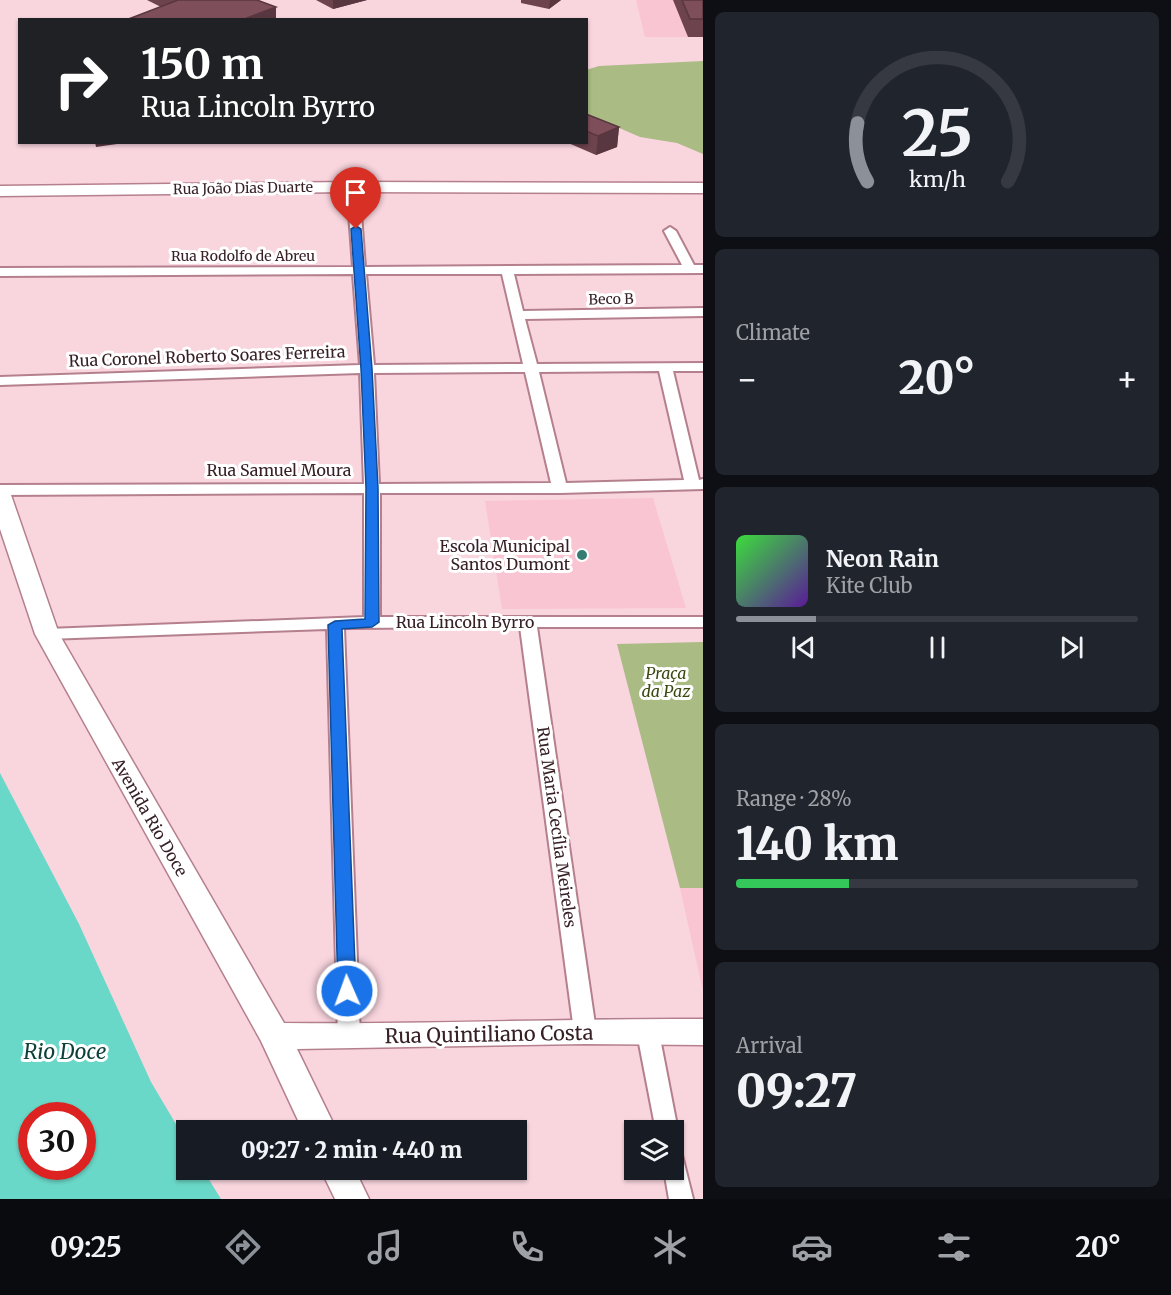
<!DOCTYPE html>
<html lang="en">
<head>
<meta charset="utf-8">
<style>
	:root { --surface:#171b24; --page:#20242c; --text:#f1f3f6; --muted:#9ea1a6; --line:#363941; --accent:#8c9099 }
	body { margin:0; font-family:Merriweather,serif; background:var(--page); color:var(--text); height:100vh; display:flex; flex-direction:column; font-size:22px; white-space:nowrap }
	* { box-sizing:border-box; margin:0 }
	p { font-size:20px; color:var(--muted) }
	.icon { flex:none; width:33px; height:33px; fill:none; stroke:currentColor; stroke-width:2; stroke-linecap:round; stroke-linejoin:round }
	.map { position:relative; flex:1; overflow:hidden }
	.details { display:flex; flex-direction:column; gap:12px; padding:12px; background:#0d0f14; width:468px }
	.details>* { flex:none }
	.guide { position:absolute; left:18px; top:18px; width:570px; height:126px; border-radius:0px; box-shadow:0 2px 4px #0004; background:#202124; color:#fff; overflow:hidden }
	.controls { position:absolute; left:624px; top:1120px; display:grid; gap:12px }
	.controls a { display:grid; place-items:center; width:60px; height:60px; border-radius:0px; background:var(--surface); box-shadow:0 2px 4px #0004; font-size:30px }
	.speed { position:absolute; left:18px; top:1102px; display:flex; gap:12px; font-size:30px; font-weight:700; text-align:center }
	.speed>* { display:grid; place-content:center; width:78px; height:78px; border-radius:50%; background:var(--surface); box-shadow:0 2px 4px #0004; line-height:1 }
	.speed .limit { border:9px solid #d22; background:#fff; color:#111 }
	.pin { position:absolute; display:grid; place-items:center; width:51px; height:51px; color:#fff; margin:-62px -26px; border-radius:50% 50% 50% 0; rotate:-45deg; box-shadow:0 0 6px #0007 }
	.pin .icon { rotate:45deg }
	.me { position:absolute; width:66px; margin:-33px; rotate:358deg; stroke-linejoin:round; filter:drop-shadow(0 0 4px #0008) }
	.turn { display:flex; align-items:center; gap:21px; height:126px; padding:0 24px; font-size:27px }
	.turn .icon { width:78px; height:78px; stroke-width:2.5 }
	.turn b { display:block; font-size:42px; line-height:51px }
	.big { font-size:45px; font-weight:800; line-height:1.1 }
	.details .widget { flex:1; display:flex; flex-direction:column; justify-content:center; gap:9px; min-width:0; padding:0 21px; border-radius:9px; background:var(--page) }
	.details .dial { align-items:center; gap:0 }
	.dial svg { height:156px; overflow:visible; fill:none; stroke:var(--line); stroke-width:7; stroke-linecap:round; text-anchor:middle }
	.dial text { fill:var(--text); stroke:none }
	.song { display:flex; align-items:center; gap:18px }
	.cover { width:72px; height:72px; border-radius:9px; background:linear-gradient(135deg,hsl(120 70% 55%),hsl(270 70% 35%)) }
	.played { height:6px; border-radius:3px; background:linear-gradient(90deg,var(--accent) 20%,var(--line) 20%) }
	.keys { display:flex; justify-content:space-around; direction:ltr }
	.heat { display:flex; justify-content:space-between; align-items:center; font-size:33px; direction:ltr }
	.charge { height:9px; border-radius:4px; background:linear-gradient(90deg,#34c759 28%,var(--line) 0) }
	.trip { position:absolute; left:176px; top:1120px; width:351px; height:60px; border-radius:0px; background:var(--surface); box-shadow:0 2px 4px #0004; font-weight:800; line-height:60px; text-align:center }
	.dock { display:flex; height:96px; justify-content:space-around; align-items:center; background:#090b0e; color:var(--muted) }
	.dock .icon { width:42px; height:42px }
	.dock .selected { color:var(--accent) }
	.dock b { font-size:27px; color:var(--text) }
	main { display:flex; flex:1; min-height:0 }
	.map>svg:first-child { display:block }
</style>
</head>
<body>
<main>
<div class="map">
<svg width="703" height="1199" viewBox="0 0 703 1199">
	<rect width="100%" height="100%" fill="#f9d5de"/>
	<g fill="#fac5d2">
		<polygon points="636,0 703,0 703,37 645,37"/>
		<polygon points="653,498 686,608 502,609 485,501"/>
		<polygon points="680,888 703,888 703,991"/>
	</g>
	<g fill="#aabb84">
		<polygon points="703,61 703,154 677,143 640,137 587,114 586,70 599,66"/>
		<polygon points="703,642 703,888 680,888 617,644"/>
	</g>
	<path fill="#6ad8c8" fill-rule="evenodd" d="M0 773 79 924 151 1082 186 1141V1170H203L221 1199H0ZM32 1116H82V1167H32Z"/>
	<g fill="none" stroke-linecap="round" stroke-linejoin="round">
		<g stroke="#b5808d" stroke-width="4">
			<g id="street">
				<path d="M353 184 359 187 365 267 682 265 664 231 670 227 676 231 694 265H703V273L514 274 523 311 703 308V316L525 319 537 364 703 363V371H673L699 480 703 479V489L560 493H380V617H703V627H537L596 1031 593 1037 585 1040 577 1037 574 1031 520 627 344 628 360 1037 357 1043 349 1046 341 1043 338 1037 327 629 47 639 41 638 39 634 41 630 47 629 364 617V493L0 495V485L364 484 360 373 0 385V377L360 365 353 274 0 276V268L353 267 347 187ZM366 274H502L523 364 374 365ZM659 371 684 480 566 483 539 372ZM525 372 551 483 379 484 374 373Z"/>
				<polygon points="648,1024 656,1027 659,1033 678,1131 674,1138 674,1131 656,1131 637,1033 640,1027"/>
				<polygon points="674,1152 682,1155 693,1199 669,1199 664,1170 674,1170"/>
			</g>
		</g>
		<g stroke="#b5808d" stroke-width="3">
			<g id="secondary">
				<polygon points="353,182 703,183 703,193 353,192 0,196 0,186"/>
				<path d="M0 488 8 490 11 495 59 634 284 1023C424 1025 563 1018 703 1019V1045L585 1044 297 1049 337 1131H303L261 1041 35 634 0 529Z"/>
				<polygon points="321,1170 355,1170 369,1199 335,1199"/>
			</g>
		</g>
		<use href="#street" fill="#fff" fill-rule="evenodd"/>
		<use href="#secondary" fill="#fff" fill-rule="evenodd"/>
	</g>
	<g fill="#6d434e">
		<polygon points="147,0 257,0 161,7"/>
		<polygon points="316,0 367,0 333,9"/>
		<polygon points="521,0 561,0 549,9 521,3"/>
		<polygon points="673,0 703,0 703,37 688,37"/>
		<polygon points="586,114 619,127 617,147 596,155 566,142 586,142"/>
	</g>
	<g fill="#593740">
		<polygon points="333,0 367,0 333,9"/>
		<polygon points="550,0 561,0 549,9"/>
		<polygon points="276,7 276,20 242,20"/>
		<polygon points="619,127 617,147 596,155 598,136"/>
		<polygon points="95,142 131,142 96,147"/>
	</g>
	<g fill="#7f4e5b" stroke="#593740" stroke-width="1.5">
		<polygon points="178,0 257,0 276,7 242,20 126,20"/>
		<polygon points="682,0 703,0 703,19 690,19"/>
		<polygon points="586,114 619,127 598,136 586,131"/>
	</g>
	<polygon fill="#1a73e8" stroke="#114b97" stroke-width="1.5" points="356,226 361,229 372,369 378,488 379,622 372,627 342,629 356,991 353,996 347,998 341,996 338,991 328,625 335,621 365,619 366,488 361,369 351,229"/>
	<circle fill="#367c72" stroke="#fff" stroke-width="2" cx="582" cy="555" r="6"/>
	<g text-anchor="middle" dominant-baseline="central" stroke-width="6" stroke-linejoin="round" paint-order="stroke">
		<g font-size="14" fill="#372127" stroke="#fff">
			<text transform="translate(243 188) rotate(-1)">Rua João Dias Duarte</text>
			<text x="243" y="256">Rua Rodolfo de Abreu</text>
			<text transform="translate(611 299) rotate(-1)">Beco B</text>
		</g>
		<g font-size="16" fill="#372127" stroke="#fff">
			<text transform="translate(207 356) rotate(-2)">Rua Coronel Roberto Soares Ferreira</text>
			<text x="279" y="470">Rua Samuel Moura</text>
			<text x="465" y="622">Rua Lincoln Byrro</text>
			<text transform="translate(150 817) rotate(60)">Avenida Rio Doce</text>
			<text transform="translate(557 827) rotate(82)">Rua Maria Cecília Meireles</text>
		</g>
		<g font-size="16" fill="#372127" stroke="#fff" text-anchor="end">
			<text x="570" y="546">Escola Municipal<tspan x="570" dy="18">Santos Dumont</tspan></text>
		</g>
		<g font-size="16" font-style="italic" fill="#3a480f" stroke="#fff">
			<text x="666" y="673">Praça<tspan x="666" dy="18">da Paz</tspan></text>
		</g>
		<g font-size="20" fill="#372127" stroke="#fff">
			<text transform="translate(489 1034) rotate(-1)">Rua Quintiliano Costa</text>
		</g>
		<g font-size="21" font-style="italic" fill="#0d403a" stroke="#fff">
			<text x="65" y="1051">Rio Doce</text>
		</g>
	</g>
</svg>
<div class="controls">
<a><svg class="icon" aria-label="layers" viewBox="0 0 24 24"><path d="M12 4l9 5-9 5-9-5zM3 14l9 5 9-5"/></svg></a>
</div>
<div class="speed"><div class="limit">30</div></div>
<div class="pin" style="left:356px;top:229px;background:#d93025"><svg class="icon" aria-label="arrive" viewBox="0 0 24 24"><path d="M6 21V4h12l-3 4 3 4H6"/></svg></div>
<svg class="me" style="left:347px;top:991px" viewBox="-20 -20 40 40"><circle r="17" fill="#1a73e8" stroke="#fff" stroke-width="3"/><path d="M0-11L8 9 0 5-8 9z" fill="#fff"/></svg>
<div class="trip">09:27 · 2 min · 440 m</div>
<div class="guide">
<div class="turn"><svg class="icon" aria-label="right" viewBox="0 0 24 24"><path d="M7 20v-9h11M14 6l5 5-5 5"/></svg><div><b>150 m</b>Rua Lincoln Byrro</div></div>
</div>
</div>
<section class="details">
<div class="widget dial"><svg viewBox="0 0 100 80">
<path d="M14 69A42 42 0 1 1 86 69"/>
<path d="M14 69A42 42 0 0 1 9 39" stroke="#8c9099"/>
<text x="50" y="56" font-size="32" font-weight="700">25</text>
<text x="50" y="72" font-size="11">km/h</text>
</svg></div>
<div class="widget"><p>Climate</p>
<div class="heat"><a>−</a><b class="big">20°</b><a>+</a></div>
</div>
<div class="widget">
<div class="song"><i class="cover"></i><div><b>Neon Rain</b><p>Kite Club</p></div></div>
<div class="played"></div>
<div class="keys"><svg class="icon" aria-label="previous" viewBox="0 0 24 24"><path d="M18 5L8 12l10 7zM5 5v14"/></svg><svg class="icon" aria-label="pause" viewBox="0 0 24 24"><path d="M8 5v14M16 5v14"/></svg><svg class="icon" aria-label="next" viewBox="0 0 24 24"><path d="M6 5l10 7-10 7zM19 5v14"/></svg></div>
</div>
<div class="widget"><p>Range · 28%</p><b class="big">140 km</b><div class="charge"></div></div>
<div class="widget"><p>Arrival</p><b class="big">09:27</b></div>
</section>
</main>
<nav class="dock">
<b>09:25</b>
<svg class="icon selected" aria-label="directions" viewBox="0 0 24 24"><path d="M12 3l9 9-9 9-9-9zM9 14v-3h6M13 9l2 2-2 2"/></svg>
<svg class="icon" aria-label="music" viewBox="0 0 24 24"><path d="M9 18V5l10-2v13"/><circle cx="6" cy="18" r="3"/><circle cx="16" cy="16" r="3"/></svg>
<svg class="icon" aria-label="phone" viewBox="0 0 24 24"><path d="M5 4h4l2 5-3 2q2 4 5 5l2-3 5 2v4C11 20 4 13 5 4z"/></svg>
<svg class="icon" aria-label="climate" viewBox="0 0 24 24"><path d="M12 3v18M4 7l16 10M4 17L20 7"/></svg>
<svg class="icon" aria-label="car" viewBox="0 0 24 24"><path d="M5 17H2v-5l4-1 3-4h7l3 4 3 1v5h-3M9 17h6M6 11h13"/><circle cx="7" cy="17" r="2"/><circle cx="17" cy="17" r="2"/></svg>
<svg class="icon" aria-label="filters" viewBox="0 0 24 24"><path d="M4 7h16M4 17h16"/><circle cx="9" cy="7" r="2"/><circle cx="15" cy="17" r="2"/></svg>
<b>20°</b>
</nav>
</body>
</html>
